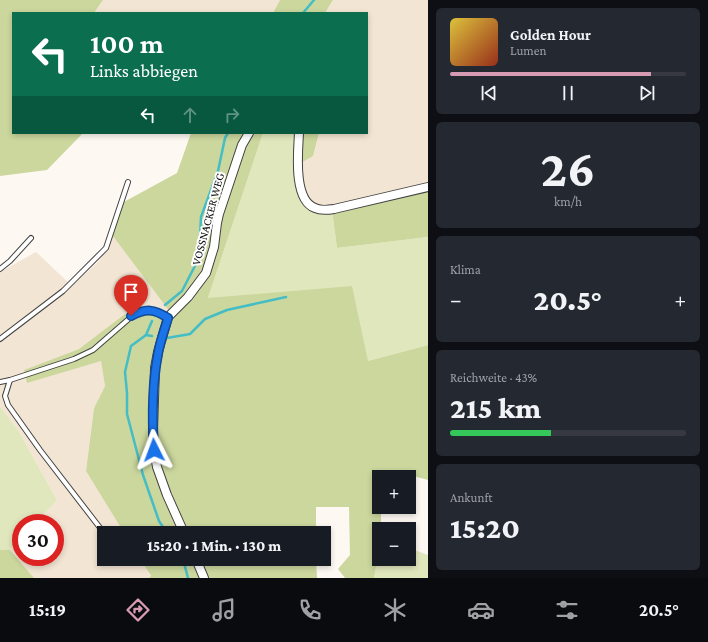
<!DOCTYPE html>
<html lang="de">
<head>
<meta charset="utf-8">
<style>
	:root { --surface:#171b24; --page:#242831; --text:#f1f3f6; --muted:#9ea1a6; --line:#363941; --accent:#d79bb4 }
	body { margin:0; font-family:"Crimson Pro",serif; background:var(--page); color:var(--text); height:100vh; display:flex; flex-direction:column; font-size:15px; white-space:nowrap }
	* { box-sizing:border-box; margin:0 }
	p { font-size:13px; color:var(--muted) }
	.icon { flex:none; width:22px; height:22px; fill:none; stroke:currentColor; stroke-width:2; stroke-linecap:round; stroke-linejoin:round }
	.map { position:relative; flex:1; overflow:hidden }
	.details { display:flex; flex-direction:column; gap:8px; padding:8px; background:#0d0f14; width:280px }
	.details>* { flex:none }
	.hud { position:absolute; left:12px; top:12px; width:356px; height:122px; border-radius:0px; box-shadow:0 2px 6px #0003; background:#0b6e4f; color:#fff; overflow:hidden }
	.fabs { position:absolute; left:372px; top:470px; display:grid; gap:8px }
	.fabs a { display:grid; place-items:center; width:44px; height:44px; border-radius:0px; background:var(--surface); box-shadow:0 2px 6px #0003; font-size:20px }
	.speed { position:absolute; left:12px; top:514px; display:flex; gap:8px; font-size:20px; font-weight:700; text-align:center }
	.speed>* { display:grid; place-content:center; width:52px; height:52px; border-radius:50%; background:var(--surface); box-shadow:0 2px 6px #0003; line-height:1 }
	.speed .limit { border:6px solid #d22; background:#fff; color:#111 }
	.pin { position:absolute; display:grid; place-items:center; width:34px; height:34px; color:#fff; margin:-41px -17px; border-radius:50% 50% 50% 0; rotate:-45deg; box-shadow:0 0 4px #0007 }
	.pin .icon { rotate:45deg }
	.me { position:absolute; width:44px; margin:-22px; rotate:357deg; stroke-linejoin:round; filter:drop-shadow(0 0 3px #0008) }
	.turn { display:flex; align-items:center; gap:14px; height:84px; padding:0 12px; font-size:18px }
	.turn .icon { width:52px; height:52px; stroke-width:2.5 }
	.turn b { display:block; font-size:28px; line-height:34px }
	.lanes { display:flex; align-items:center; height:38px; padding:0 12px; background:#0003; justify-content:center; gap:20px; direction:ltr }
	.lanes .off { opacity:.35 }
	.big { font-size:30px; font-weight:800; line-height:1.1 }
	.details .tile { flex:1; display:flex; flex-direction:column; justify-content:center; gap:6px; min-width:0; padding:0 14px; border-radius:6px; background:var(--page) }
	.details .dial { align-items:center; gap:0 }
	.dial b { font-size:52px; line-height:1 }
	.song { display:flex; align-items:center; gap:12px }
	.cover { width:48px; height:48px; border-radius:6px; background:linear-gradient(135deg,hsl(50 70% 55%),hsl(10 70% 35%)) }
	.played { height:4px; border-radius:2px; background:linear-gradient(90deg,var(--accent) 85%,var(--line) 85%) }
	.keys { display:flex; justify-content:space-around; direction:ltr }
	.heat { display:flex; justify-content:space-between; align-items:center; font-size:22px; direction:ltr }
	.charge { height:6px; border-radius:3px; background:linear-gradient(90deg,#34c759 43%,var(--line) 0) }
	.trip { position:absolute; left:97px; top:526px; width:234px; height:40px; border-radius:0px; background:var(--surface); box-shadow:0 2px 6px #0003; font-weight:800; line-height:40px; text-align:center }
	.tabs { display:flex; height:64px; justify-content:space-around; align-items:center; background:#090b0e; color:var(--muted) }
	.tabs .icon { width:28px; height:28px }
	.tabs .on { color:var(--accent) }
	.tabs b { font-size:18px; color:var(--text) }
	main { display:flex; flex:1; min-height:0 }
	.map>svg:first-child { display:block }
</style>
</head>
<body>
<main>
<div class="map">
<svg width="428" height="578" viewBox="0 0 428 578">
	<rect width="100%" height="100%" fill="#fef8f2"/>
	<g fill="#f3e5d3">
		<polygon points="103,0 280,0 273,13 94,13"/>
		<polygon points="333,0 428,0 428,184 323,208 304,196 299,164 313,156 319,133 367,133 367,13 325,13"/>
		<polygon points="112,235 173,316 125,315 79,349 24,370 27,383 101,360 105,386 94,408 86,471 124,533 104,533 104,559 140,559 151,577 149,578 34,578 10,550 21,538 21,557 55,557 55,523 35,523 57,500 18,430 0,406 0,272 36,252 72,286 99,261 107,249"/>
	</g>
	<g fill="#e1e7bd">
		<polygon points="263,133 297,133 301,199 332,210 337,248 428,237 428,345 368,361 208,298"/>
		<polygon points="0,406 18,430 57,500 35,523 21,523 21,538 10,550 0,550"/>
		<polygon points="409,548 428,555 428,578 374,578 379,551 379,559 409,559"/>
	</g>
	<g fill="#cbd79d">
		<polygon points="0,0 103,0 94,13 13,13 13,133 83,133 47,170 0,176"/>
		<polygon points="280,0 333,0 325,13 273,13"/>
		<polygon points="191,133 263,133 208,298 352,286 368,361 428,345 428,480 403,473 398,477 379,477 379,507 381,507 381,529 379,529 379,551 374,578 345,578 338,569 350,555 349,507 316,507 316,533 124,533 86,471 94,408 105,386 101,361 27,383 24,370 79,349 125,314 173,316 112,235 122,203 177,173"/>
		<polygon points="297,133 319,133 313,156 296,166"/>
		<polygon points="428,189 428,237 337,248 332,210"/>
		<polygon points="0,550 10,550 34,578 0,578"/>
		<polygon points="140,559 316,559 317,578 149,578 151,576"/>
	</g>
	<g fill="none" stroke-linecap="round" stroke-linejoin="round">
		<g stroke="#45bdc5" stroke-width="2.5">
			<polyline points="303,13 314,0"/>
			<polyline points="165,305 182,291 199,258 201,217 218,171 225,138 228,133"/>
			<polyline points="152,321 146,335 131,346 125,372 127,393 127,414 143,475 159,521 167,533"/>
			<polyline points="146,335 152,336"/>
			<polyline points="167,338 190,334 205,319 227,310 286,297"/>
			<polyline points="183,559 188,578"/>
		</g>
		<g stroke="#424242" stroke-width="6">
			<g id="lane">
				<polyline points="0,269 10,261 31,238"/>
				<polyline points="0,339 63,291 106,248 128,182"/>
				<polyline points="10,380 5,396 8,405 40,450 104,533"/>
				<path d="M0 382 10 380 74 359 93 350 131 317C146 308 153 309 168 317"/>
			</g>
		</g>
		<g stroke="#424242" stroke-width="10">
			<g id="street">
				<path d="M299 133C298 152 293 200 315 208 321 211 328 210 334 209L428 187"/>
				<polyline points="184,533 167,495 157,467 154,450 153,431 155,368 158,352 168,317 188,297 206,273 214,247 217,223 219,214 242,145 249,133"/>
				<polyline points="196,559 204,578"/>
			</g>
		</g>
		<use href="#lane" stroke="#fff" stroke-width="4"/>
		<use href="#street" stroke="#fff" stroke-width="8"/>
	</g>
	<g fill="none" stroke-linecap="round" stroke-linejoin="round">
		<g stroke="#114b97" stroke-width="10">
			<path id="route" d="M131 316C146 308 154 309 168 318 165 329 160 341 158 354 152 385 152 419 154 450"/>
		</g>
		<use href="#route" stroke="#1a73e8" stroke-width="7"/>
	</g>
	<g text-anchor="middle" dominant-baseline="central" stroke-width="4" stroke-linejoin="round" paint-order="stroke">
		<g font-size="12" fill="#0f0f0f" stroke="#fff">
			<text transform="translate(208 219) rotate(-75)">VOSSNACKER WEG</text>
		</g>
	</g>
</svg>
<div class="fabs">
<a>+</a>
<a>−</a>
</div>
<div class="speed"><div class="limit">30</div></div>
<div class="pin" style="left:131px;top:316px;background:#d93025"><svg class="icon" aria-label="arrive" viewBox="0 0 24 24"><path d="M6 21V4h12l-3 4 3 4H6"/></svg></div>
<svg class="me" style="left:154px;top:450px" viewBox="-20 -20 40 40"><path d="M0-17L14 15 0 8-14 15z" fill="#1a73e8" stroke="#fff" stroke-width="4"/></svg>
<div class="trip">15:20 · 1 Min. · 130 m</div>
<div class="hud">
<div class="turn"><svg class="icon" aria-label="left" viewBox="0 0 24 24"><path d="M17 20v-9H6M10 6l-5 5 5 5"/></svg><div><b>100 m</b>Links abbiegen</div></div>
<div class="lanes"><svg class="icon" aria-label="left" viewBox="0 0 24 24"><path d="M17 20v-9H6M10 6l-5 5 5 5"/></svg><svg class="icon off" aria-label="ahead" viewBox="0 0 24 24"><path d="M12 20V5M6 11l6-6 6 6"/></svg><svg class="icon off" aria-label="right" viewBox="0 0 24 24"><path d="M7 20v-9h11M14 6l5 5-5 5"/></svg></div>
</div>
</div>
<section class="details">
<div class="tile">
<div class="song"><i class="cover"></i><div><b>Golden Hour</b><p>Lumen</p></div></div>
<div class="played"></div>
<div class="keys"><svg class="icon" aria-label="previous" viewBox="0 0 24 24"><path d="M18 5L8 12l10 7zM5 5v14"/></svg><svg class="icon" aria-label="pause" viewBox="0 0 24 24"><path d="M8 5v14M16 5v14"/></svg><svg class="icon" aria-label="next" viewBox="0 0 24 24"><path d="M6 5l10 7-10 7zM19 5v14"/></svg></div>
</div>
<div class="tile dial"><b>26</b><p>km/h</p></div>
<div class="tile"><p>Klima</p>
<div class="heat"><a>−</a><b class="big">20.5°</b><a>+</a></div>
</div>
<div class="tile"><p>Reichweite · 43%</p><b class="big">215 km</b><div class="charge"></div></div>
<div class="tile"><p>Ankunft</p><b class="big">15:20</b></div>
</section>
</main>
<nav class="tabs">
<b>15:19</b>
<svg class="icon on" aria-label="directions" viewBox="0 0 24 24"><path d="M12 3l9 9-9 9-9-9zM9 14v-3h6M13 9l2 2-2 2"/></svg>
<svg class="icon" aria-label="music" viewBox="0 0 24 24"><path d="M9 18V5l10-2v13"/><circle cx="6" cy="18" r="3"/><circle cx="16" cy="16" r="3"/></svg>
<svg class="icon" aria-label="phone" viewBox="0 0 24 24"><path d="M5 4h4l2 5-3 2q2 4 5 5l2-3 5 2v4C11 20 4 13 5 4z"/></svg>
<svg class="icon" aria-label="climate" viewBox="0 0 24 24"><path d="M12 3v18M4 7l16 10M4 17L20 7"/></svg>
<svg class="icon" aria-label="car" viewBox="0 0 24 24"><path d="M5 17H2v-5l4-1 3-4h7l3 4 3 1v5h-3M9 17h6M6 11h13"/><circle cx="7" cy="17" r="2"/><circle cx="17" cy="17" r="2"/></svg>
<svg class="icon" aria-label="filters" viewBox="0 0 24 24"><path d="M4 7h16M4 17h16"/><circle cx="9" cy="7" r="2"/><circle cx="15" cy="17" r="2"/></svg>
<b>20.5°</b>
</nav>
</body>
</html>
